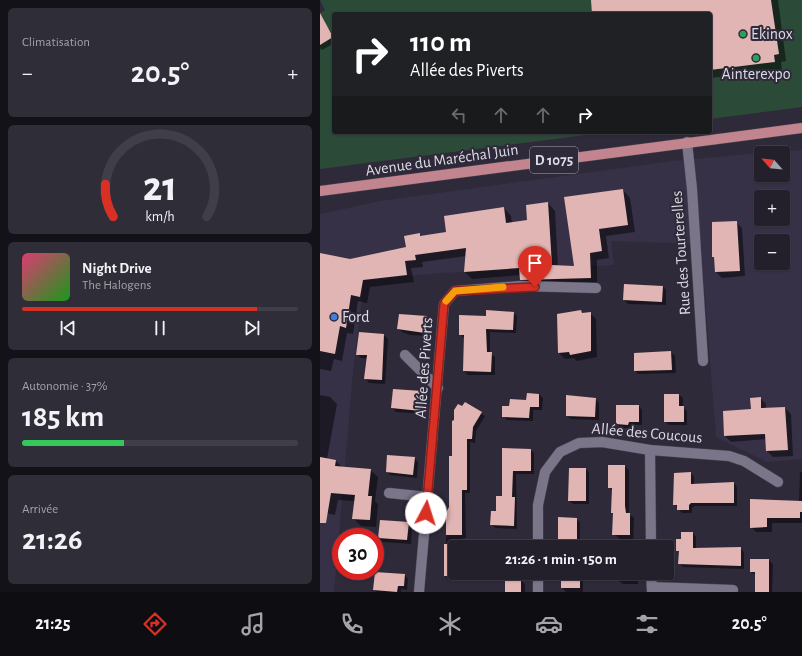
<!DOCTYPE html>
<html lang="fr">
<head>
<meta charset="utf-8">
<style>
	:root { --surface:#23202c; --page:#2f2d38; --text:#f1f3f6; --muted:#a3a3a9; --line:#403e48; --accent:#d93025 }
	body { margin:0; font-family:"Alegreya Sans",sans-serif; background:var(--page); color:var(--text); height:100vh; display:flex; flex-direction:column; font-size:15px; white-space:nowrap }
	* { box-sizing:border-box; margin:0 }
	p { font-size:13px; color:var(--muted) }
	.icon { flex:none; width:22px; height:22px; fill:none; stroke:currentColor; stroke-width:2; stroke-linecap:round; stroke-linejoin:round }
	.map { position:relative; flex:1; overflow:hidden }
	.panel { display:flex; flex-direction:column; gap:8px; padding:8px; background:#131218; width:320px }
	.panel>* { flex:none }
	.top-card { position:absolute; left:12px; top:12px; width:380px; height:122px; border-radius:4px; box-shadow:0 1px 3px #0004,0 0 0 1px var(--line); background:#202124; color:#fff; overflow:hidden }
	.needle { width:26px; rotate:297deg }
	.fabs { position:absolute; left:434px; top:146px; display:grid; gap:8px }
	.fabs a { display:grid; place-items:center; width:36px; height:36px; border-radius:4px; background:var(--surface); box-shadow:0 1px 3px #0004,0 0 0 1px var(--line); font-size:20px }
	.speed { position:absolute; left:12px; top:528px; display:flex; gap:8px; font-size:20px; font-weight:700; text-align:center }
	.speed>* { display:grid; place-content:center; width:52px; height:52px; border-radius:50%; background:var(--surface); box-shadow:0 1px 3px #0004,0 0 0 1px var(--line); line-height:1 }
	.speed .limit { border:6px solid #d22; background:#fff; color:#111 }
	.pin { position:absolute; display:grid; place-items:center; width:34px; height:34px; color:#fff; margin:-41px -17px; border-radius:50% 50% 50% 0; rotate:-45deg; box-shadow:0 0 4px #0007 }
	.pin .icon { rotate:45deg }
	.me { position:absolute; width:44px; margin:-22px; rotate:5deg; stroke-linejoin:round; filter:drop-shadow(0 0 3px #0008) }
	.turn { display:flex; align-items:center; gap:14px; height:84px; padding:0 12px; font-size:18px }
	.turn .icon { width:52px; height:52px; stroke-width:2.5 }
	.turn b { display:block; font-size:28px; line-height:34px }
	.lanes { display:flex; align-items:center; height:38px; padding:0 12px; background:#0003; justify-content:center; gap:20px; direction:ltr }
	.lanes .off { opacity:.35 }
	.big { font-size:30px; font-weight:700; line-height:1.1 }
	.panel .tile { flex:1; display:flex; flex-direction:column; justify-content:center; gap:6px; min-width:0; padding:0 14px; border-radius:6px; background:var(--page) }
	.panel .dial { align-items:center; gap:0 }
	.dial svg { height:104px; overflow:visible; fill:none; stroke:var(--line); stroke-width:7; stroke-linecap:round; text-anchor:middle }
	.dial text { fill:var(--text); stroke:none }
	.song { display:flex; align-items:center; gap:12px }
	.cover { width:48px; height:48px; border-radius:6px; background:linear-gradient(135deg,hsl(340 70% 55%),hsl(120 70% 35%)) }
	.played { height:4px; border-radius:2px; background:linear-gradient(90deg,var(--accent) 85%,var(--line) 85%) }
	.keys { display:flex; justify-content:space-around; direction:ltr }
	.heat { display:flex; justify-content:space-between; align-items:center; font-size:22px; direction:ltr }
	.charge { height:6px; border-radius:3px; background:linear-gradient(90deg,#34c759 37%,var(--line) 0) }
	.trip { position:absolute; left:128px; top:540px; width:226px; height:40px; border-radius:4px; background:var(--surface); box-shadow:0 1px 3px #0004,0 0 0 1px var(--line); font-weight:700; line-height:40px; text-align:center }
	.tabs { display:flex; height:64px; justify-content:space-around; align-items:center; background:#0e0d12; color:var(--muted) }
	.tabs .icon { width:28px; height:28px }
	.tabs .active { color:var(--accent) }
	.tabs b { font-size:18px; color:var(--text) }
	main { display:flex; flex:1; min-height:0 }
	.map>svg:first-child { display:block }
</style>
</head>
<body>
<main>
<section class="panel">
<div class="tile"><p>Climatisation</p>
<div class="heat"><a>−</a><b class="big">20.5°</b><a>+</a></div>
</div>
<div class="tile dial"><svg viewBox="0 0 100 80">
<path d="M14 69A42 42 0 1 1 86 69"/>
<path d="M14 69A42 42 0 0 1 8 44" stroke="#d93025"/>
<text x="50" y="56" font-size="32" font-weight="700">21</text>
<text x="50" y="72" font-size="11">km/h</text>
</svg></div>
<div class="tile">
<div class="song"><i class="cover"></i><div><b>Night Drive</b><p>The Halogens</p></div></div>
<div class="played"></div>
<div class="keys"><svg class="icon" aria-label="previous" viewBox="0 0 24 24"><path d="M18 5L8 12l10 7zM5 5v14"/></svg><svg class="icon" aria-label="pause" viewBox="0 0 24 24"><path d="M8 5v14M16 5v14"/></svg><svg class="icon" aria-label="next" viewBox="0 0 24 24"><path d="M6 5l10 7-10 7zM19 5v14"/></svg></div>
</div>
<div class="tile"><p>Autonomie · 37%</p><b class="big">185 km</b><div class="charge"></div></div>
<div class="tile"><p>Arrivée</p><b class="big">21:26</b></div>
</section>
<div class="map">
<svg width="482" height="592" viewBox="0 0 482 592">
	<rect width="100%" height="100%" fill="#2f2a3a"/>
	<path fill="#373147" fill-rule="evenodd" d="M482 150V459L447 462 396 437 381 244 291 241 294 265 121 273 44 280 33 371 14 592H0V214L61 201 353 161 441 153V175H463V153H444ZM441 197H463V219H441ZM441 241H463V263H441Z"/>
	<polygon fill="#2b4a37" points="0,0 482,0 482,107 390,119 390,14 14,14 14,132 289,132 0,169 0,13 5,10"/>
	<g fill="#0007">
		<polygon points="272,0 458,0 466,61 461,62 462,70 390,78 390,14 273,14"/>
		<polygon points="4,22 14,37 14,43 2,50 0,48 0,24"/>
		<polygon points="303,190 310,198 315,232 286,236 289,258 277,260 277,285 208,286 201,279 201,275 152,279 145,272 146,256 102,262 103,267 91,268 94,282 50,287 47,303 38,301 33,334 27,333 22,361 14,359 11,371 0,369 0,254 30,260 87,248 99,234 101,236 127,233 184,208 191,216 192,223 208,221 228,203 235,211 238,267 255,267"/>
		<polygon points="416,222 422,228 425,276 402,278 396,272 395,259 393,256"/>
		<polygon points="343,286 346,290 346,305 308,304 304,300"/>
		<polygon points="261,312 263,314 270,313 276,319 277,357 257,361 254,358 245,359 239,353"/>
		<polygon points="193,313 197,316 196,333 170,332 170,353 175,357 175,375 148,375 144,371 144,338 140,334 167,317"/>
		<polygon points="106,317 110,321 109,336 90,335 82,332 78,329"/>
		<polygon points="64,335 68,339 65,384 49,383 46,379 48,359 41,358 37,354"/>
		<polygon points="351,352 355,356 356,373 318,374 315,371"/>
		<polygon points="102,392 106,396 104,414 76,412 72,408"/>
		<polygon points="219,394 223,398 222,410 213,410 213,421 187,420 183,416 190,407"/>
		<polygon points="0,395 10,397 17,404 7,459 16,461 22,467 50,470 58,477 55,501 58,504 56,527 41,526 33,518 35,501 18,500 15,515 0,512"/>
		<polygon points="359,395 363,398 363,407 367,411 367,425 349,425 345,421"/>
		<polygon points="247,396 275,399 279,403 279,420 251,419 247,416"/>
		<polygon points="440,398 446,404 446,409 465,408 471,414 473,456 453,457 447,451 447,439 411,442 405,436 432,410"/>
		<polygon points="145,403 165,416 156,431 155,443 150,442 150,493 145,493 146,538 143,538 142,547 135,547 135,573 157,573 157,579 128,579 125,576 127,513 130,507 135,421"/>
		<polygon points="319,406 322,410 322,425 312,425 312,428 301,428 297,424"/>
		<polygon points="183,449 211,450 214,453 214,474 196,474 197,529 175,528 171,524 183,497"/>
		<polygon points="94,458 98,462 97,478 70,475 67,471"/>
		<polygon points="305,466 309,470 309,514 314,518 313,547 299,547 299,538 293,534 294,515 292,513 293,491 289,487"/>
		<polygon points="265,469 269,472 269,504 253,504 249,501"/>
		<polygon points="480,472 482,472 482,523 452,523 452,532 436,532 431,527 431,500 479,502"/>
		<polygon points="371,473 374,477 374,484 414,483 417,487 417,506 375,506 372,508 372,513 362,513 354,504"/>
		<polygon points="256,519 260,522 260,547 239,547"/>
		<polygon points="88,523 92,527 91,544 63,542 59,538"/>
		<polygon points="373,533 376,537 376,549 420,548 424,552 424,569 363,567 359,563 360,553 357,550 362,540"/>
		<polygon points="449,560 453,564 452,592 436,592 436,575 431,572"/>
		<polygon points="242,573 263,573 263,592 246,592 242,588"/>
		<polygon points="299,573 318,573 318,584 303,584 299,581"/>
		<polygon points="85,575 88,579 87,590 81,589 81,592 57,592 54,590"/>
		<polygon points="186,580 201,580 205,584 205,592 186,592"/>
	</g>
	<g fill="#e1b5b3">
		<polygon points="271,0 451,0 459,54 454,55 455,62 390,70 390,14 272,14"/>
		<polygon points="0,13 13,37 0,45"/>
		<polygon points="303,189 308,225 279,229 282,251 270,253 271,278 200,280 199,268 144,272 146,248 95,255 96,260 85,261 87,275 43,280 40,297 31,295 26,328 20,326 15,354 0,351 0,253 30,259 86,247 84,236 100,233 100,236 126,232 124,216 184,207 186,223 207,220 206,205 228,202 232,265 254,266 244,197"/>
		<polygon points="417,221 420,271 395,272 394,257 392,257 392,222"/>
		<polygon points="304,284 343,286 342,302 303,300"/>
		<polygon points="166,310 194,312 193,330 166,329 167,352 172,352 171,372 143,371 144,335 139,335 139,315 166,316"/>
		<polygon points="261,310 262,313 271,312 271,351 250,355 249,352 238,353 237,314"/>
		<polygon points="79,314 107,316 105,333 77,329"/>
		<polygon points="39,332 64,334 62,380 44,379 47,355 36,355"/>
		<polygon points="351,351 352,370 314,371 314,353"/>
		<polygon points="73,389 102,391 101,411 71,408"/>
		<polygon points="207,393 219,394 219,407 210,407 209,418 182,417 182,406 189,406 190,399 206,400"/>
		<polygon points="344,394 359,394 359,406 364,406 364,422 344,422"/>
		<polygon points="246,395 276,398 275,417 246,416"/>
		<polygon points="441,397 441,408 465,407 468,450 446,451 445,434 404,436 403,411 431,409 430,398"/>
		<polygon points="145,402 162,412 153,427 152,439 147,439 147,490 142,490 142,535 126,535 126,513 129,507 129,456 132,456 132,421 134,420 134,410 138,404 142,406"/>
		<polygon points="296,405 319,405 319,422 309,422 308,425 296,424"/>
		<polygon points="182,448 211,449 211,471 193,471 192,497 195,497 194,526 170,525 171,511 176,511 176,496 182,496"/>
		<polygon points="67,455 95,457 93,475 66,472"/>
		<polygon points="0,457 16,460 15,466 51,469 48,496 52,496 50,520 32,519 35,495 11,493 6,523 0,523"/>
		<polygon points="288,465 305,465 305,506 306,513 310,513 310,535 292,535 293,513 291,513 292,488 288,488"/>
		<polygon points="249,468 266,468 266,501 248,501"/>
		<polygon points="371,472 371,484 414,482 414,503 371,503 369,505 369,510 357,510 357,505 353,505 354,473"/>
		<polygon points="430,499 482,501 482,512 480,512 480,518 447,518 447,527 430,528"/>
		<polygon points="238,517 257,518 257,547 238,547"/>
		<polygon points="60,520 89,522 87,540 58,538"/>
		<polygon points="361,532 373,532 373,548 421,547 421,566 358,564 359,551 356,551 356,539 361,539"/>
		<rect x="124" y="544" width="11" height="32"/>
		<polygon points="430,559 449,559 449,592 435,592 435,572 430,572"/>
		<polygon points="55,572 85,574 84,586 78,586 77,592 53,590"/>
		<rect x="241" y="573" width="19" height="15"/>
		<rect x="185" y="579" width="16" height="13"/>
	</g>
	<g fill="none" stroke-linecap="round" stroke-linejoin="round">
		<g stroke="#4a4754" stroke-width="11">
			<g id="minor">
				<polyline points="367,142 372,189 383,361"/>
				<polyline points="85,355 118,388"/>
				<polyline points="330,450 331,547"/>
				<polyline points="69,493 108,497"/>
				<polyline points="218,547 218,505 225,472 240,452 259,443 282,442 330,450 409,456 424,461 458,482"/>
				<polyline points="331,573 332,592"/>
				<polyline points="332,587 413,590"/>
				<polyline points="99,592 124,304 135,291 200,286 276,288"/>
				<polyline points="218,592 218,573"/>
			</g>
		</g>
		<g stroke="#4a4754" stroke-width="11">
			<polyline id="primary" points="0,191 482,128"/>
		</g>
		<use href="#minor" stroke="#7a7588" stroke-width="10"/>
		<use href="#primary" stroke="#c28590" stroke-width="10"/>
	</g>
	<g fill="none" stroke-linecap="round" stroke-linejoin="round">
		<g stroke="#8d1f18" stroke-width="10">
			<polyline id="route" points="106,513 124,304 135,291 215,287"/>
		</g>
		<use href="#route" stroke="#d93025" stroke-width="7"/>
		<polyline stroke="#f59e0b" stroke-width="7" points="126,301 135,291 183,287"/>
	</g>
	<g fill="#2e9e5b" stroke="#2f2a3a" stroke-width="1.5">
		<circle cx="423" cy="34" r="4"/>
		<circle cx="436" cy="58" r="4"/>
	</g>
	<circle fill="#3f7fe0" stroke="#2f2a3a" stroke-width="1.5" cx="14" cy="317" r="4"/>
	<g text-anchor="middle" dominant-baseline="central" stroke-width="4" stroke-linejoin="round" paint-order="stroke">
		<rect fill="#2f2a3a" stroke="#a9a6b2" stroke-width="1" x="210" y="147" width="48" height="26" rx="3"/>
		<g font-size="15" font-weight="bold" fill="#dddbe5">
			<text x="234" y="160">D 1075</text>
		</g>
		<g font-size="16" fill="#dddbe5" stroke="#2f2a3a" text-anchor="start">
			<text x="431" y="34">Ekinox</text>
			<text x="436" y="74" text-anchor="middle">Ainterexpo</text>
			<text x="22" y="317">Ford</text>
		</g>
		<g font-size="16" fill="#dddbe5" stroke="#2f2a3a">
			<text transform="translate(122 160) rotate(-8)">Avenue du Maréchal Juin</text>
			<text transform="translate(361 253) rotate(-94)">Rue des Tourterelles</text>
			<text transform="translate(104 368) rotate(-86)">Allée des Piverts</text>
			<text transform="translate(327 433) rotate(5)">Allée des Coucous</text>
		</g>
	</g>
</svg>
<div class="fabs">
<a><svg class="needle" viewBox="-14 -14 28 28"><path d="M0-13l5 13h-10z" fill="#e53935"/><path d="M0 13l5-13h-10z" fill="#a3a3a9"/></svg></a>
<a>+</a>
<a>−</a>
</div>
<div class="speed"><div class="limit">30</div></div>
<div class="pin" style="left:215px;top:287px;background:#d93025"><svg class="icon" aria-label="arrive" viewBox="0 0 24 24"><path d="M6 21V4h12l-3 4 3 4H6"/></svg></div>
<svg class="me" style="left:106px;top:513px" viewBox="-20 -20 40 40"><circle r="19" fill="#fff"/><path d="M0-13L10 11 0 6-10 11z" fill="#d93025"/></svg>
<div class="trip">21:26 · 1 min · 150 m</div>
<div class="top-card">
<div class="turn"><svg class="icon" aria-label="right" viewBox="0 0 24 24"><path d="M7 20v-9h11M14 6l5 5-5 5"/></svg><div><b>110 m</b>Allée des Piverts</div></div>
<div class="lanes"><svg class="icon off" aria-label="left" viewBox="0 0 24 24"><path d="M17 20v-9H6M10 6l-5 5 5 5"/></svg><svg class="icon off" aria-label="ahead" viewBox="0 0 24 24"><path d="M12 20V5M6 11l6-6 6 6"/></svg><svg class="icon off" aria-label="ahead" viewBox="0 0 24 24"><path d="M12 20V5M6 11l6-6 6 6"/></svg><svg class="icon" aria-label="right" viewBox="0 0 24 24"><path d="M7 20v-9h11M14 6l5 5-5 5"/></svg></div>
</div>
</div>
</main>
<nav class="tabs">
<b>21:25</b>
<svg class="icon active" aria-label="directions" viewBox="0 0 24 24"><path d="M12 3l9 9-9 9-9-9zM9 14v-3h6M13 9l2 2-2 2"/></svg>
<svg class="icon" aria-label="music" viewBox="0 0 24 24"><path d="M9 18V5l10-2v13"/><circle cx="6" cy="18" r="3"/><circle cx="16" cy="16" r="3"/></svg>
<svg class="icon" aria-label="phone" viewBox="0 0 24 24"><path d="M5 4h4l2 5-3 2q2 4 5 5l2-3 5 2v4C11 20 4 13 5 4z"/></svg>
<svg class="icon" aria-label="climate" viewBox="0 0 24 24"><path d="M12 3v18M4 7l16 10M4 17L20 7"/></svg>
<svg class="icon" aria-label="car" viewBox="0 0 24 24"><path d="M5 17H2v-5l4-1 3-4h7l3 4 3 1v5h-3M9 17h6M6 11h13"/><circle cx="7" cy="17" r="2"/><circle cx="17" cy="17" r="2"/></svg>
<svg class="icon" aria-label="filters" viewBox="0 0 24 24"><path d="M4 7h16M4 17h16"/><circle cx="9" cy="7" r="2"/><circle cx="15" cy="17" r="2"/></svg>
<b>20.5°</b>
</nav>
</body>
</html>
